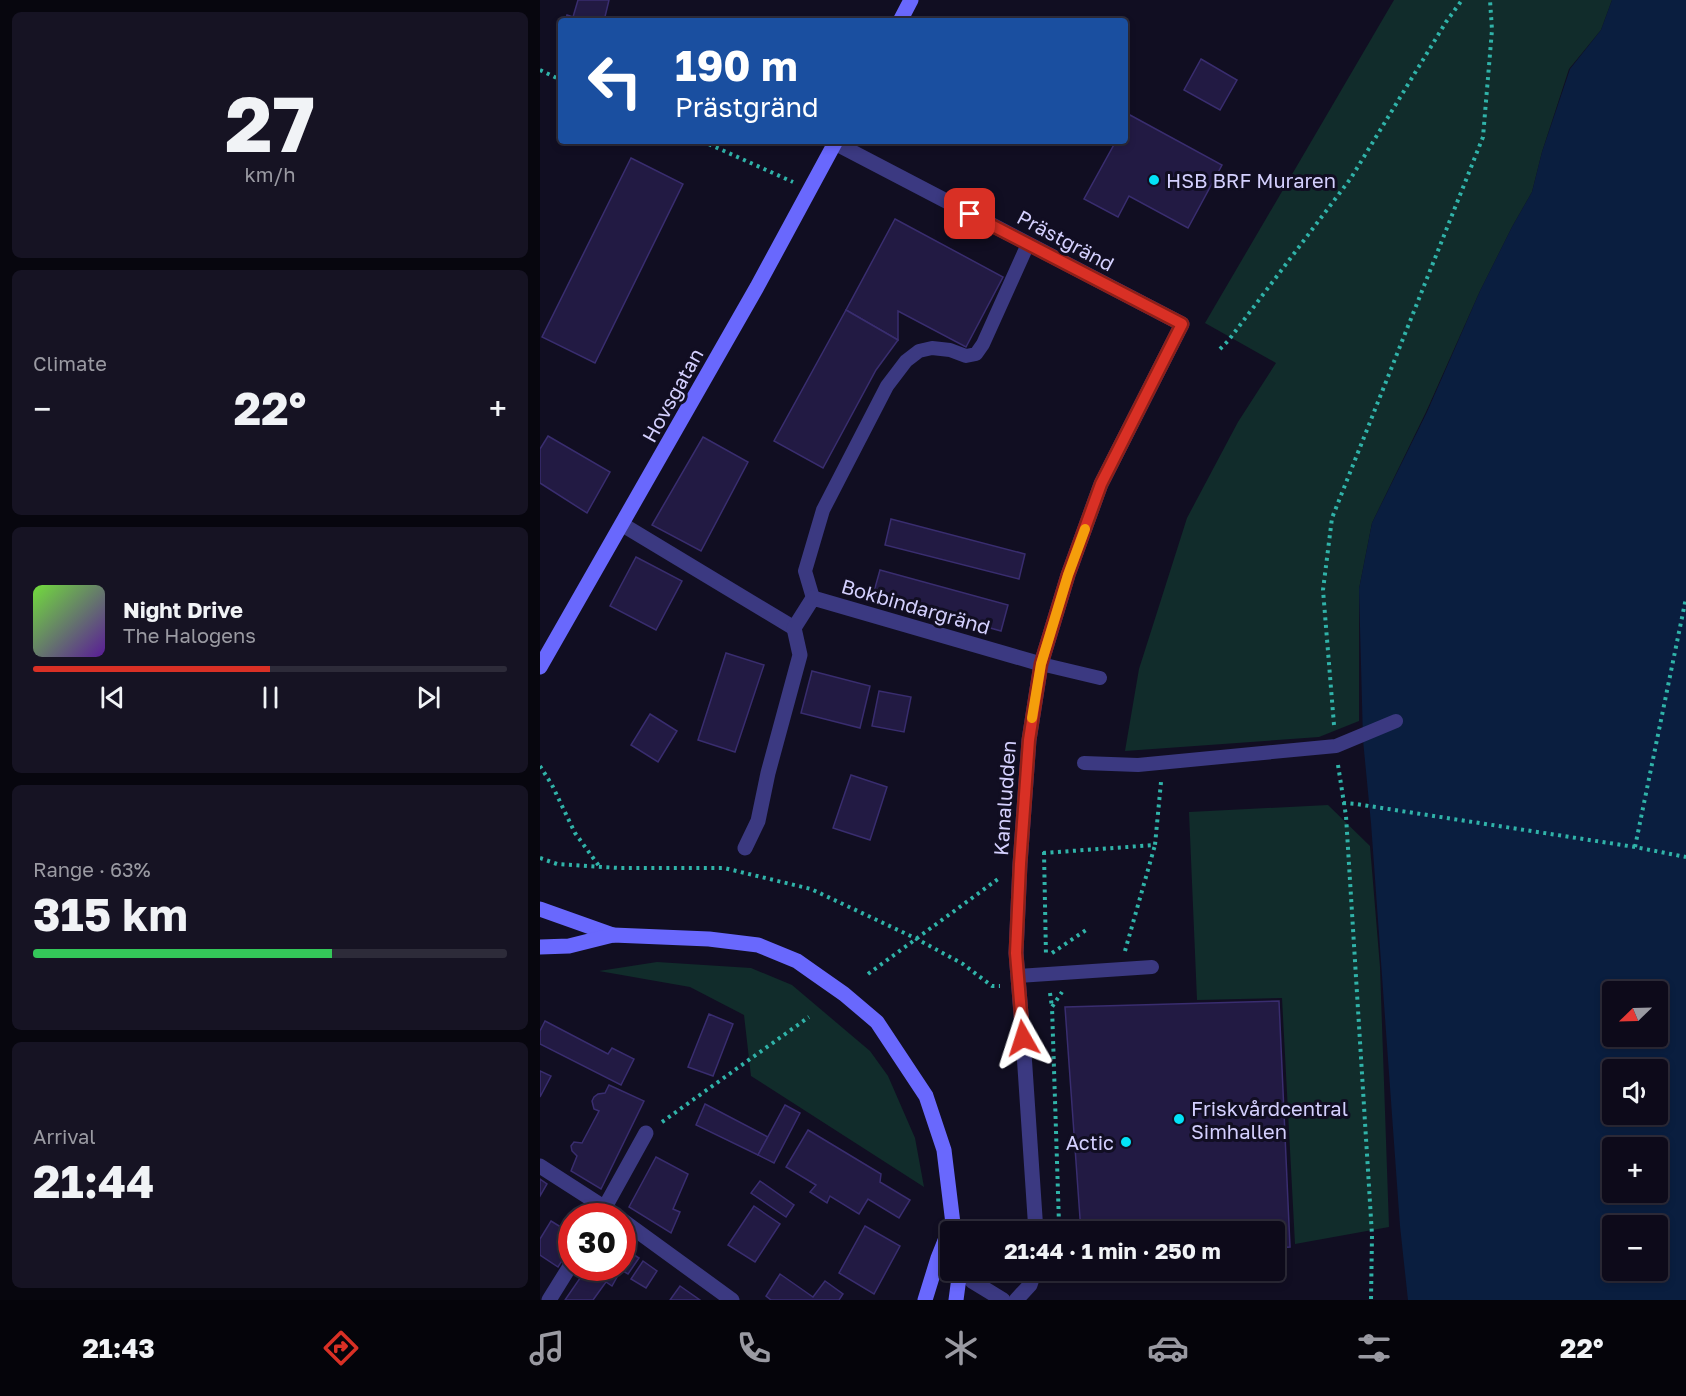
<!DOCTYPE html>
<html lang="en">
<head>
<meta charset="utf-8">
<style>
	:root { --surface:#0d0a1a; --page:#161323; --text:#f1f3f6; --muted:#9a9aa2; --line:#2d2b39; --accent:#d93025 }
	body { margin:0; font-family:"Golos Text",sans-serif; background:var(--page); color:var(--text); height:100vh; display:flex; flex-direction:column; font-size:22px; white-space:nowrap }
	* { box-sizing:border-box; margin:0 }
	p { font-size:20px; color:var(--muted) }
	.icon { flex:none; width:33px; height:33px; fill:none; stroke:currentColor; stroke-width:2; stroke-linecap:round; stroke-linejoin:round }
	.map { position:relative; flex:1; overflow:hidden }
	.drawer { display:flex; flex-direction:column; gap:12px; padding:12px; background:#07060e; width:540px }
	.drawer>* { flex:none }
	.guide { position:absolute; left:18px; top:18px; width:570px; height:126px; border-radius:6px; box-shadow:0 3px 9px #0003,0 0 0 2px var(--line); background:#1a4fa0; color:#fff; overflow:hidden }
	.needle { width:39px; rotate:247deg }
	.tools { position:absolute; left:1062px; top:981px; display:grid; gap:12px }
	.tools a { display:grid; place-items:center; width:66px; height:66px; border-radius:6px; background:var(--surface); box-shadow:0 3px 9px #0003,0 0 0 2px var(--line); font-size:30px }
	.speed { position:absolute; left:18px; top:1203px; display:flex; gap:12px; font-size:30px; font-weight:700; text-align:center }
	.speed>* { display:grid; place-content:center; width:78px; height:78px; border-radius:50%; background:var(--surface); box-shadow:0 3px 9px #0003,0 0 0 2px var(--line); line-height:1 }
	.speed .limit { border:9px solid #d22; background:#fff; color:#111 }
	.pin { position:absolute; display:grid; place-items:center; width:51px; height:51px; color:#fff; margin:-26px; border-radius:12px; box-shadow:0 3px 9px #0006 }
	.me { position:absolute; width:66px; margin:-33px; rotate:354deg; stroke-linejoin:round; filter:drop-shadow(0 0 4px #0008) }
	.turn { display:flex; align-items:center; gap:21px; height:126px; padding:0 18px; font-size:27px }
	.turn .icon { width:78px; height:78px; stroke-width:2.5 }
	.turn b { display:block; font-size:42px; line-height:51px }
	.big { font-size:45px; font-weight:700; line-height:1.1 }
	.drawer .tile { flex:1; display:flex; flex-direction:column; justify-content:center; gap:9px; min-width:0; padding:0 21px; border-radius:9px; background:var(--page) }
	.drawer .dial { align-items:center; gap:0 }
	.dial b { font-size:78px; line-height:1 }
	.song { display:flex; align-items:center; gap:18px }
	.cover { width:72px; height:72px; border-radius:9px; background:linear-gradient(135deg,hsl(100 70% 55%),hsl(270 70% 35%)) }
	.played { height:6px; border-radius:3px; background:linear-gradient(90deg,var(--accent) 50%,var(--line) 50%) }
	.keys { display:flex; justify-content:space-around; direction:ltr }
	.heat { display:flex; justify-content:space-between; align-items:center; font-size:33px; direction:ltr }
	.charge { height:9px; border-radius:4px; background:linear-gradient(90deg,#34c759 63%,var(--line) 0) }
	.trip { position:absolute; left:400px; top:1221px; width:345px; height:60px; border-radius:6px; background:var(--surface); box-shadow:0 3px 9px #0003,0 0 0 2px var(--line); font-weight:700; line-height:60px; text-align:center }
	.tab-bar { display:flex; height:96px; justify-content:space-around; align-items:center; background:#05040a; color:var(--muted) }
	.tab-bar .icon { width:42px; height:42px }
	.tab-bar .on { color:var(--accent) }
	.tab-bar b { font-size:27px; color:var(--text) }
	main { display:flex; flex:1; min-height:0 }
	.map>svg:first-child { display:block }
</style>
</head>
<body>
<main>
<section class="drawer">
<div class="tile dial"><b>27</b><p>km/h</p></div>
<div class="tile"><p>Climate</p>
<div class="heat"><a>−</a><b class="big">22°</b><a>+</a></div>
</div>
<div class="tile">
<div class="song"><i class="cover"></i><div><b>Night Drive</b><p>The Halogens</p></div></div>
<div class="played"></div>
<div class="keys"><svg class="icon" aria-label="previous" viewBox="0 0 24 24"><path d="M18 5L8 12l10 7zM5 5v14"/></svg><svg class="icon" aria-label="pause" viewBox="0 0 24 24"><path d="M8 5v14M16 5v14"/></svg><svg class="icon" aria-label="next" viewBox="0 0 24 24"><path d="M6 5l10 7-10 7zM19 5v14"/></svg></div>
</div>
<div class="tile"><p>Range · 63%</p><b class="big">315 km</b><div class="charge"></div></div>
<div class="tile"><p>Arrival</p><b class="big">21:44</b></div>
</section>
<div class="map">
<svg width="1146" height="1300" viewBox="0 0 1146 1300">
	<rect width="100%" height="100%" fill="#110e22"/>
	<g fill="#112c2b">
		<polygon points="854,0 1072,0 1061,30 1029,69 1002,152 992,192 972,227 940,291 886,412 832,523 819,589 819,721 779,737 585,751 599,669 647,518 698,422 736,363 665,323"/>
		<polygon points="788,805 830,846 840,967 849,1227 755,1244 742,998 657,1000 649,812"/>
		<polygon points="117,962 211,968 252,985 330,1051 348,1076 375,1138 384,1187 211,1076 204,1015 150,987 59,971"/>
	</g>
	<path fill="#0a1e3f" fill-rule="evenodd" d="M1072 0H1146V1300H868L860 1226 831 823 823 740 819 589 832 523 887 412 940 291 972 227 992 192 1002 152 1030 69 1061 30ZM1072 992H1118V1036H1072ZM1072 1070H1118V1114H1072ZM1072 1148H1118V1192H1072ZM1072 1226H1118V1270H1072Z"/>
	<g fill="#221a43" stroke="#392d6f" stroke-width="1.5">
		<polygon points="38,0 69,0 64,21 25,21 27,15 33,17"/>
		<polygon points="661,59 697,80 680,110 644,90"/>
		<polygon points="590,115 682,165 648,228 589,196 578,217 544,199 576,141 585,141 585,124"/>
		<polygon points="91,158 143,184 55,363 2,337"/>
		<polygon points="355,219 463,277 426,347 358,311 358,340 306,310"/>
		<polygon points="306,310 358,340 336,370 283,468 234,441"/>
		<polygon points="8,436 70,472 47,513 0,483 0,449"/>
		<polygon points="163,437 208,462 161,551 112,525"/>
		<polygon points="351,519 485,554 479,579 345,545"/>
		<polygon points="96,557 142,581 116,630 70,606"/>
		<polygon points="340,570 468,605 461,631 333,595"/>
		<polygon points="186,653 224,665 195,752 158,740"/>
		<polygon points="272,671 330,686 320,728 261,713"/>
		<polygon points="339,691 371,697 364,732 332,726"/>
		<polygon points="110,714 137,731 118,762 91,745"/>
		<polygon points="311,775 347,787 330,840 293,828"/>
		<polygon points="739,1001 750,1247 735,1248 735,1232 541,1232 525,1007"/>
		<polygon points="169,1014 193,1024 173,1076 148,1067"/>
		<polygon points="5,1021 68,1054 72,1048 94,1059 81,1085 0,1044 0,1031"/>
		<polygon points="0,1071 11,1076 0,1097"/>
		<polygon points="69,1085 104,1101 61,1189 31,1171 37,1156 32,1151 31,1146 34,1142 42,1143 59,1111 54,1109 52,1101 54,1097 58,1094 65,1093"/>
		<polygon points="165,1104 228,1137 218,1155 156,1125"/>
		<polygon points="245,1105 260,1113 234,1163 218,1155"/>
		<polygon points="268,1130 341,1174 340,1182 370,1200 359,1218 328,1199 319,1214 290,1196 287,1203 270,1192 276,1185 246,1167"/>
		<polygon points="116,1157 148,1174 133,1209 140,1212 131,1233 89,1207"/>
		<polygon points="0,1179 7,1184 0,1196"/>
		<polygon points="220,1181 254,1205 246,1217 211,1193"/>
		<polygon points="214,1206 240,1224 215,1262 188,1245"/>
		<polygon points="11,1221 32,1234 32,1245 18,1267 0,1255 0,1239"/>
		<polygon points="325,1226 360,1246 334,1294 299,1273"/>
		<polygon points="82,1247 99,1258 88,1274 78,1268 82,1268"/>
		<polygon points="103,1261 117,1271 106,1288 91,1279"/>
		<polygon points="47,1268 63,1268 77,1277 72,1286 66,1282 53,1300 25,1300"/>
		<polygon points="240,1274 273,1297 285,1281 303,1294 299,1300 231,1300 226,1296"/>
		<polygon points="140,1286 160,1300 130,1300"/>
	</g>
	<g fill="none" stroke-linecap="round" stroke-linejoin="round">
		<g stroke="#30b3a9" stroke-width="4" stroke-dasharray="3 4.5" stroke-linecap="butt">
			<polyline points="0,70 21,80"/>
			<polyline points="162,141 253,182"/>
			<polyline points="680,349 688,341 811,178 906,22 922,0"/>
			<polyline points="794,725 783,590 792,518 943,137 952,30 950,0"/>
			<polyline points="798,765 806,816 832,1235 831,1300"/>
			<polyline points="0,766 12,785 35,833 59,866"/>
			<polyline points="803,803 816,804 1095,847 1146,857"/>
			<polyline points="1095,847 1146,598"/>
			<polyline points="504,852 506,956"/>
			<polyline points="503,853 615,845 621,782"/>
			<polyline points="0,858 17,864 79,868 184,868 271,889 375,938 423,964 452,986 460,986"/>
			<polyline points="585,951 615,845"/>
			<polyline points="512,953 546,930"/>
			<polyline points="328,974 458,879"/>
			<polyline points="510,993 512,1007"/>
			<polyline points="122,1122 269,1017"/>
			<polyline points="436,1220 443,1232"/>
			<polyline points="519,1224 512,1007 522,992"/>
		</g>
		<g stroke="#3b3981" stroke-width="14">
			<polyline points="273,598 265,571 283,510 347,386 366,361 379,351 392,348 410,350 426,356 436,354 443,344 488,244"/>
			<polyline points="501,664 560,678"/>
			<polyline points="544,763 598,765 796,746 856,721"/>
			<polyline points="478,976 612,967"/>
		</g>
		<g stroke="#3b3981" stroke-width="15">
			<polyline points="295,143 642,324 561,484 528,575 501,664 489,740 480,864 476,953 483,1038 496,1232"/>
			<polyline points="83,525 254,628"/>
			<polyline points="205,848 218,821 228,773 260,655 254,628 273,598 501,664"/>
			<polyline points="0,1166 73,1213"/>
			<polyline points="60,1216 106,1133"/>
			<polyline points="82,1220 192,1300"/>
			<polyline points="425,1270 432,1281 463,1300"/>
			<polyline points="9,1300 32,1263"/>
			<polyline points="476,1300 490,1285 495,1270"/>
		</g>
		<g stroke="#6968fd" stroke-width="15">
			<polyline points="360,21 371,0"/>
			<polyline points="0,667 217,287 296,141"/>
			<polyline points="0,909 73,935"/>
			<polyline points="0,947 29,946 73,935 169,939 218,945 257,961 274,973 304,994 337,1022 386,1096 404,1150 414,1232"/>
			<polyline points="385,1300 398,1258 412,1223"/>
			<polyline points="416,1300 420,1270"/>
		</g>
	</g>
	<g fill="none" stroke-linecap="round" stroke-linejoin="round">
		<g stroke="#8d1f18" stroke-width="15">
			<polyline id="route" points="430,214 642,324 561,484 528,575 501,664 489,740 480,864 476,953 483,1038"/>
		</g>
		<use href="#route" stroke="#d93025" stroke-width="10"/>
		<polyline stroke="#f59e0b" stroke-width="10" points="492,718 501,664 528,575 545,529"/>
	</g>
	<g fill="#03e3f7" stroke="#110e22" stroke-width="2">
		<circle cx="614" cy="180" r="6"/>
		<circle cx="639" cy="1119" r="6"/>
		<circle cx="586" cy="1142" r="6"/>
	</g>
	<g text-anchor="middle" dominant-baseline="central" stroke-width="6" stroke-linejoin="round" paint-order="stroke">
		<g font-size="20" fill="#d4d0fe" stroke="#110e22" text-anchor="start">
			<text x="626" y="180">HSB BRF Muraren</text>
			<text x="651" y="1108">Friskvårdcentral<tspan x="651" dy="23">Simhallen</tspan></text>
			<text x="574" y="1142" text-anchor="end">Actic</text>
		</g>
		<g font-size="20" fill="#d4d0fe" stroke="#110e22">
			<text transform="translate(526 240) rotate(28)">Prästgränd</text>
			<text transform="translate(132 395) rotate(-61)">Hovsgatan</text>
			<text transform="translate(376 606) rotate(16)">Bokbindargränd</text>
			<text transform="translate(464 798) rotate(-86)">Kanaludden</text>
		</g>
	</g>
</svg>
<div class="tools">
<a><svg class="needle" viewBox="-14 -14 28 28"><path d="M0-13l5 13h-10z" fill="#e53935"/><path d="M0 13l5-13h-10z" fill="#9a9aa2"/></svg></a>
<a><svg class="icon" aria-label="sound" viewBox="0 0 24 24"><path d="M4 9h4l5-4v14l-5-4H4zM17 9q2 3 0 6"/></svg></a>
<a>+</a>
<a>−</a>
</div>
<div class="speed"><div class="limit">30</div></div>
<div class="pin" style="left:430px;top:214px;background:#d93025"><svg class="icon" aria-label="arrive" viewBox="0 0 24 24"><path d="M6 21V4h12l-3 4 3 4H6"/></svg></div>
<svg class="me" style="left:483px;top:1038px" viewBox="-20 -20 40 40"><path d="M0-17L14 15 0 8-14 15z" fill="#d93025" stroke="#fff" stroke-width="4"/></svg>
<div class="trip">21:44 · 1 min · 250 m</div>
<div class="guide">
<div class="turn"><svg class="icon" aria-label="left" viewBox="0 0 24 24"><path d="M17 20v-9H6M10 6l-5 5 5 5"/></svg><div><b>190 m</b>Prästgränd</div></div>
</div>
</div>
</main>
<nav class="tab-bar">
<b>21:43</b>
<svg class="icon on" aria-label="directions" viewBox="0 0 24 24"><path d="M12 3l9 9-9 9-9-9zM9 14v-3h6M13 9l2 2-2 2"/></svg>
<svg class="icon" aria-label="music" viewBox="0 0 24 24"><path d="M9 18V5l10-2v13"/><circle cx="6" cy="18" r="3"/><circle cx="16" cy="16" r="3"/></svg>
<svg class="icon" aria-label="phone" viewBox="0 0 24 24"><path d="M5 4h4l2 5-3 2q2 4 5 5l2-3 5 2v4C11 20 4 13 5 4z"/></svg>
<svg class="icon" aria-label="climate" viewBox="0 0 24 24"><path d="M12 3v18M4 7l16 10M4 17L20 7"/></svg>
<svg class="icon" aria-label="car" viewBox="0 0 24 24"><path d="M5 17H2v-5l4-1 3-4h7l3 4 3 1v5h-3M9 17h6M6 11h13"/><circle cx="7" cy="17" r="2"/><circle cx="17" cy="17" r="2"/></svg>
<svg class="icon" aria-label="filters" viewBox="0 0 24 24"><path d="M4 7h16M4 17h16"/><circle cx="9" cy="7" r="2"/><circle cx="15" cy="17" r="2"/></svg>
<b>22°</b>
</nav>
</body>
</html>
